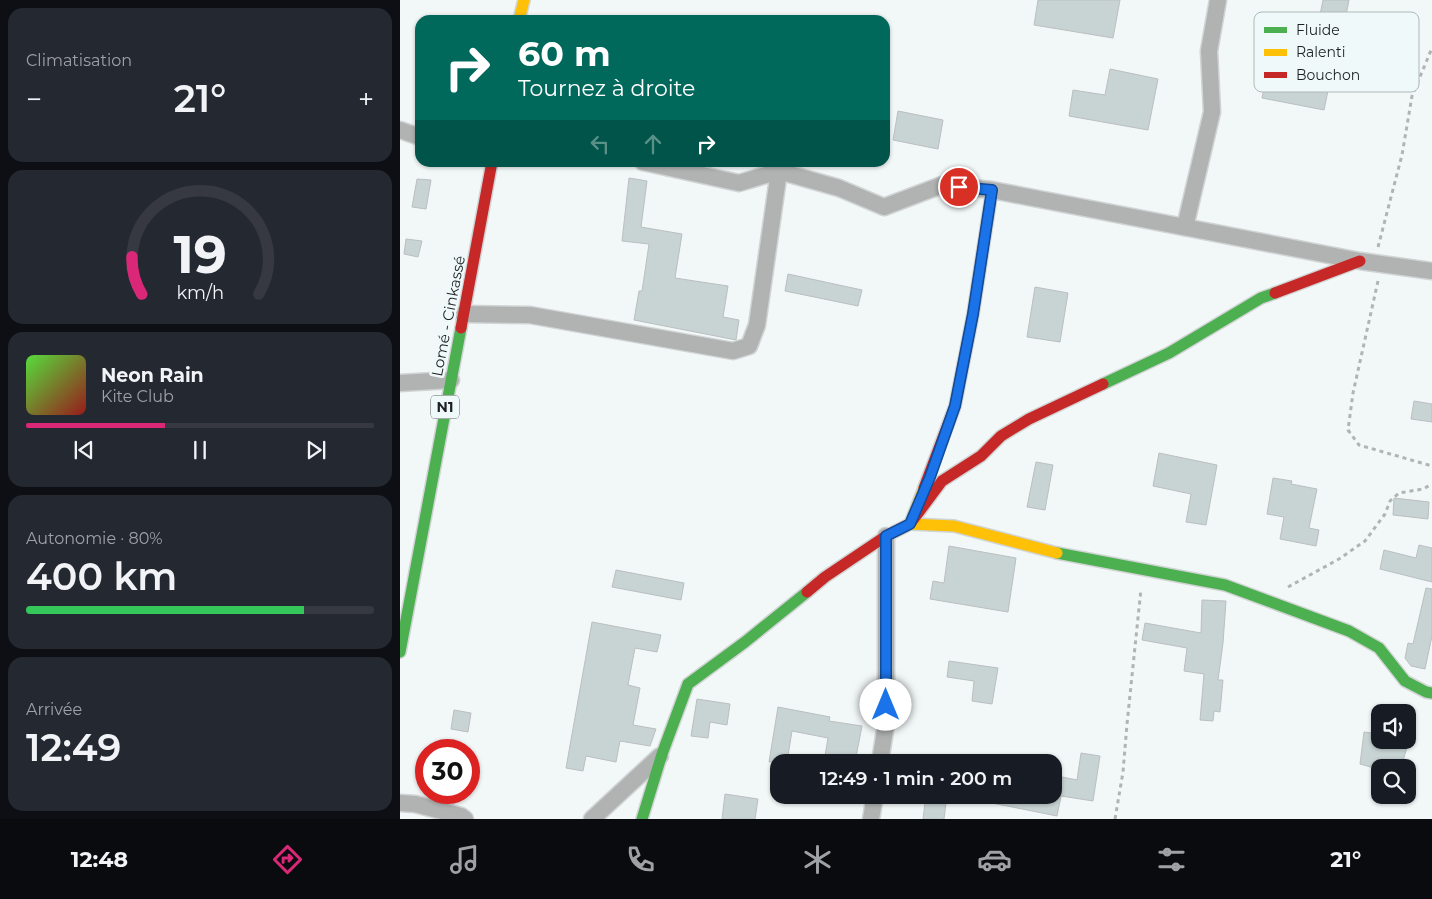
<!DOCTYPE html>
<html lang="fr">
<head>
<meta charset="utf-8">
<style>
	:root { --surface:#171b24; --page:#242831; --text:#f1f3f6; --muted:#9ea1a6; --line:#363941; --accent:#db2777 }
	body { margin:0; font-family:Montserrat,sans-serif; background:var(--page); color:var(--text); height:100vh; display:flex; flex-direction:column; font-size:19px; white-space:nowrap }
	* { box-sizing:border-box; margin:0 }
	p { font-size:16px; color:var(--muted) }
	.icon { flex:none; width:28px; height:28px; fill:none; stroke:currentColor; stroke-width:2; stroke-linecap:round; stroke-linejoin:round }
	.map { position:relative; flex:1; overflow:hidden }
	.panel { display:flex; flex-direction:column; gap:8px; padding:8px; background:#0d0f14; width:400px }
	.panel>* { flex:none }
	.hud { position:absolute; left:15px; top:15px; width:475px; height:152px; border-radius:15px; box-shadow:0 1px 4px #0004; background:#00695c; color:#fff; overflow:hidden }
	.buttons { position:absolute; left:971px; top:704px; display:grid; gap:10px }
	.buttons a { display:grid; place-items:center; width:45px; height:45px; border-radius:10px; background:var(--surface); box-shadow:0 1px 4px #0004; font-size:25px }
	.speed { position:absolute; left:15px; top:739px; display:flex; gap:10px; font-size:25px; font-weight:700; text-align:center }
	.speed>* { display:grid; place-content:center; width:65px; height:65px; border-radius:50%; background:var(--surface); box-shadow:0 1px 4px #0004; line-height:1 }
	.speed .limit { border:8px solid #d22; background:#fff; color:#111 }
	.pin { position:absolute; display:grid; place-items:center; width:42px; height:42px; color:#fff; margin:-21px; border:2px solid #fff; border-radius:50%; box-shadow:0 1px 5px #0007 }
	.me { position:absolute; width:55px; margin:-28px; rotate:0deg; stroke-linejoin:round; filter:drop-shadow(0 0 4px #0008) }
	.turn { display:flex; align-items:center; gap:18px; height:105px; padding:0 20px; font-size:22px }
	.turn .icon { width:65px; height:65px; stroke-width:2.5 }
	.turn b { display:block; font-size:35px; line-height:42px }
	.lanes { display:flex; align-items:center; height:48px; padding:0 20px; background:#0003; justify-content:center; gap:25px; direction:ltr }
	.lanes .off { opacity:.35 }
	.big { font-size:38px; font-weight:600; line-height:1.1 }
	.panel .card { flex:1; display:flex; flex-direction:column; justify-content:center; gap:8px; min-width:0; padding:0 18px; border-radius:15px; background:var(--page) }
	.panel .dial { align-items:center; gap:0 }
	.dial svg { height:130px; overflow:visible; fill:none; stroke:var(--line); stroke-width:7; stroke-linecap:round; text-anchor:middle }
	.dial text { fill:var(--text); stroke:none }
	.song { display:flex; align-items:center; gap:15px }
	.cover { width:60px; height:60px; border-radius:8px; background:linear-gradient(135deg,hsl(110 70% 55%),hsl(0 70% 35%)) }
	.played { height:5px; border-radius:2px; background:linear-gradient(90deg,var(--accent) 40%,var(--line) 40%) }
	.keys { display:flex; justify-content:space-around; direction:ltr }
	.heat { display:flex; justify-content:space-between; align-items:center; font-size:28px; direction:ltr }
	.charge { height:8px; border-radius:4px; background:linear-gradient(90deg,#34c759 80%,var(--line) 0) }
	.trip { position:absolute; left:370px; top:754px; width:292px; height:50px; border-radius:15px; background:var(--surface); box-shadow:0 1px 4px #0004; font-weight:600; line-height:50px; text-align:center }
	.tabs { display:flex; height:80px; justify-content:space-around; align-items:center; background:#090b0e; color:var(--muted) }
	.tabs .icon { width:35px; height:35px }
	.tabs .active { color:var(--accent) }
	.tabs b { font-size:22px; color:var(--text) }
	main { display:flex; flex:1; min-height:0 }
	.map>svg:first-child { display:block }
</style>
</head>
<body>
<main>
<section class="panel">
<div class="card"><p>Climatisation</p>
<div class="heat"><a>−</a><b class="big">21°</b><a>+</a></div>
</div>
<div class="card dial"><svg viewBox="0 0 100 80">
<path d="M14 69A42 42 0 1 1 86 69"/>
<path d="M14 69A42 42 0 0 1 8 46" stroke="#db2777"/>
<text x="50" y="56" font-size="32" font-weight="700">19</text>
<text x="50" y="72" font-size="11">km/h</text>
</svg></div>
<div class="card">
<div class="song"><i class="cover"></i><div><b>Neon Rain</b><p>Kite Club</p></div></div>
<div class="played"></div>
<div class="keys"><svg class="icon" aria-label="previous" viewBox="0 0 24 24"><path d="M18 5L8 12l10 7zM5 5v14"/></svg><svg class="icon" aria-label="pause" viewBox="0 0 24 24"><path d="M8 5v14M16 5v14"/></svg><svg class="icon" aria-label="next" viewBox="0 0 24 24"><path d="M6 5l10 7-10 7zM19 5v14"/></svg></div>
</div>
<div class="card"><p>Autonomie · 80%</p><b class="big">400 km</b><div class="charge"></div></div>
<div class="card"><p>Arrivée</p><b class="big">12:49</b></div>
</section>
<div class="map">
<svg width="1032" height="819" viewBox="0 0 1032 819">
	<rect width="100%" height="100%" fill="#f2f7f7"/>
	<g fill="#c8d3d4" stroke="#bbbfbf">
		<polygon points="638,0 720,0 713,38 634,25"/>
		<polygon points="923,0 949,0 944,25 919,20"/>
		<polygon points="868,68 930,81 924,110 862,98"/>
		<polygon points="710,69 758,79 748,130 669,116 673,90 705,95"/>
		<polygon points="498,111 543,120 538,149 493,140"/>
		<polygon points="229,178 247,181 241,227 282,234 275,278 328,286 323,317 339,320 336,340 234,320 239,291 242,291 249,244 222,241"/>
		<polygon points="17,179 31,180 26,209 12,207"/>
		<polygon points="6,239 22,241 18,257 4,254"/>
		<polygon points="388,274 462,290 458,306 385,291"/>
		<polygon points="635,287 668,293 660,342 627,337"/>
		<polygon points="1014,401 1032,404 1032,422 1011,419"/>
		<polygon points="759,453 817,465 806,525 786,522 791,494 753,486"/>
		<polygon points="636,462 653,465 645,510 627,507"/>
		<polygon points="873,478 892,481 891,484 917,489 909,528 919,530 916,546 880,539 884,517 867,514"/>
		<polygon points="994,498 1029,502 1028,519 993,515"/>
		<polygon points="1019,545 1032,548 1032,582 980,569 984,550 1016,558"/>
		<polygon points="549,546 616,558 608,612 530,599 533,581 544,583"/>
		<polygon points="216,570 284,583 281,600 212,587"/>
		<polygon points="1026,588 1032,589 1032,636 1025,669 1011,666 1005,658 1008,643 1013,644"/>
		<polygon points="802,600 826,601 823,643 818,680 823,680 820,712 814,711 813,721 800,720 804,674 784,671 787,648 742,640 745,623 801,633"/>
		<polygon points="192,622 261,635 257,652 235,648 228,685 240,688 233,725 256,729 250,746 220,741 216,762 186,756 183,771 166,768"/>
		<polygon points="549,661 598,668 592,704 572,701 574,681 547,677"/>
		<polygon points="297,699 330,704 327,725 310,722 308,738 291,736"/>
		<polygon points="378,707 430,717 429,721 462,726 455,762 424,762 428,738 392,731 387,762 369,762"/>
		<polygon points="54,710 71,713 68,732 51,729"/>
		<polygon points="964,732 980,734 980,740 1009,740 1001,768 974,768 960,764"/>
		<polygon points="681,753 700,756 693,801 661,796 657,816 587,802 588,795 659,795 662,777 677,780"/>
		<polygon points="325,794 358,799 355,819 322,819"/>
		<polygon points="526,795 547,795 544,819 523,819"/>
	</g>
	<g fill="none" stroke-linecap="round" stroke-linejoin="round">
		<g stroke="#d1d4d4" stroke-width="19">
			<g id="street">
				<polyline points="0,130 20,137"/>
				<polyline points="243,162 339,183 379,171 439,188 484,207 542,185 592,190 960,261 1032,271"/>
				<polyline points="785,227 812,112 809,51 818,0"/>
				<polyline points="63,314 130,315 333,351 349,346 357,325 379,171"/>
				<polyline points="0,383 51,380"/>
				<polyline points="480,762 486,724 486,536"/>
				<polyline points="0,803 15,804 61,816 65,819"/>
				<polyline points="192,819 260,756"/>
				<polyline points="471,819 475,795"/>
			</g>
		</g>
		<g stroke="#d1d4d4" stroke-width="14">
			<g id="fast">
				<polyline points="703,384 769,353 861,298 875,293"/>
				<polyline points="657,553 825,585 949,631 979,648 1005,681 1026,692 1032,693"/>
				<polyline points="0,652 61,328"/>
				<polyline points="242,819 262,754 288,684 345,642 407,592"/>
			</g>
		</g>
		<g stroke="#d1d4d4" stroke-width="14">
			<g id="slow">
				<polyline points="119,20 124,0"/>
				<polyline points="524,488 510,524 554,526 657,553"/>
			</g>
		</g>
		<g stroke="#d1d4d4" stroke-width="14">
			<g id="jam">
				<polyline points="875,293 960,261"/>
				<polyline points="61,328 92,162"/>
				<polyline points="524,488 555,406 573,314 592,190"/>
				<polyline points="407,592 425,577 486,536 510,524 542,481 581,456 601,436 629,419 703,384"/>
			</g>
		</g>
		<g stroke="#b1b4b4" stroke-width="3" stroke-dasharray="4 4" stroke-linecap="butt">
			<polyline points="978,247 1002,155 1012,96 1032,48"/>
			<polyline points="978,281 953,393 948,430 959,445 1032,466"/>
			<polyline points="888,587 939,559 965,541 985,514 990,501 999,493 1023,489 1032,484"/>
			<polyline points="715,819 723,772 727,724 741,589"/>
		</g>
		<use href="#street" stroke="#b1b3b3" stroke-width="16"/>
		<use href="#fast" stroke="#4caf50" stroke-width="11"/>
		<use href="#slow" stroke="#ffc107" stroke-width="11"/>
		<use href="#jam" stroke="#c62828" stroke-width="11"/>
	</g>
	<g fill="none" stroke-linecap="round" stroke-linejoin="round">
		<g stroke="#114b97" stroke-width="12">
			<polyline id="route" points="486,705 486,536 510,524 530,477 555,406 573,314 592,190 559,187"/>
		</g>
		<use href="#route" stroke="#1a73e8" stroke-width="9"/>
	</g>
	<g text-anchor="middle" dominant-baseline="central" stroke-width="5" stroke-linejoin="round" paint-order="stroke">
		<rect fill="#eff9fa" stroke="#5c6162" stroke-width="1" x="31" y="395.5" width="28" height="23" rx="4"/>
		<g font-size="14" font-weight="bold" fill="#1d2021">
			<text x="45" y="407">N1</text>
		</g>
		<g font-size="15" fill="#1d2021" stroke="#eff9fa">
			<text transform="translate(48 316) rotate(-79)">Lomé - Cinkassé</text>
		</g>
	</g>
	<rect x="854" y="12" width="165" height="80" rx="8" fill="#eff9fa" stroke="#b0b8b9" stroke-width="1"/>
	<rect x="864" y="27" width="23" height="6" fill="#4caf50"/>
	<rect x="864" y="49" width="23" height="7" fill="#ffc107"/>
	<rect x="864" y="72" width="23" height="6" fill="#c62828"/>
	<g font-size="14" fill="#1d2021">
		<text x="896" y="35">Fluide</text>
		<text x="896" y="57">Ralenti</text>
		<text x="896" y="80">Bouchon</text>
	</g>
</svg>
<div class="buttons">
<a><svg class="icon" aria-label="sound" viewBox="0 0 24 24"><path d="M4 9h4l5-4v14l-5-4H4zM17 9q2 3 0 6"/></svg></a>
<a><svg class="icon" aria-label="search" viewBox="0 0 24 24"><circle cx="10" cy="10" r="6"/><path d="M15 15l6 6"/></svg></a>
</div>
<div class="speed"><div class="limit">30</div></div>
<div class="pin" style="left:559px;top:187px;background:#d93025"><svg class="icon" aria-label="arrive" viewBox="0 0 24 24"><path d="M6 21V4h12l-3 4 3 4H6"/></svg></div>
<svg class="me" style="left:486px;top:705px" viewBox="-20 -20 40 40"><circle r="19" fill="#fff"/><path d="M0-13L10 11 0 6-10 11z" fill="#1a73e8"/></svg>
<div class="trip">12:49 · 1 min · 200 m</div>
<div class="hud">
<div class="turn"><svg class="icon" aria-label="right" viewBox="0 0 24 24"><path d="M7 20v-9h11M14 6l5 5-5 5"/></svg><div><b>60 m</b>Tournez à droite</div></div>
<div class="lanes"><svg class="icon off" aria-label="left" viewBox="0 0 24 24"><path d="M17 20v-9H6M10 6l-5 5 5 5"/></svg><svg class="icon off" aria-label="ahead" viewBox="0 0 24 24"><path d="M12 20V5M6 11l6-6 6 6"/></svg><svg class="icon" aria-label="right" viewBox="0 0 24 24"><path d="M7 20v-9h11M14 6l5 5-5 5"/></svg></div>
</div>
</div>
</main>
<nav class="tabs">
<b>12:48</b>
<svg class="icon active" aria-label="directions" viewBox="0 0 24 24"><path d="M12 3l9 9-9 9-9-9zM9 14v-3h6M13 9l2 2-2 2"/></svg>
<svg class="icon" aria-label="music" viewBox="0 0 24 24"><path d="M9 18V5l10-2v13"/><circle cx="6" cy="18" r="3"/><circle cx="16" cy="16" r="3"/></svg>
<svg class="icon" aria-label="phone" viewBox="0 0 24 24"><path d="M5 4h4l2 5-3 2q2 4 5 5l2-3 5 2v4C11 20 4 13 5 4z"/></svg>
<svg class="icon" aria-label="climate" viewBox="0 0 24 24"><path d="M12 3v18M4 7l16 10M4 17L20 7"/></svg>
<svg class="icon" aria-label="car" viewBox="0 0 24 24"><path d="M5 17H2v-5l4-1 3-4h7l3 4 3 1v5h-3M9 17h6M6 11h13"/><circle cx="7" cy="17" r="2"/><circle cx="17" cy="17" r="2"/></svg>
<svg class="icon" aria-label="filters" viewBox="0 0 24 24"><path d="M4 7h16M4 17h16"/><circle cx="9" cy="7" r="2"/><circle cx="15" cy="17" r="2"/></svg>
<b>21°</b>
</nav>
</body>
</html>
